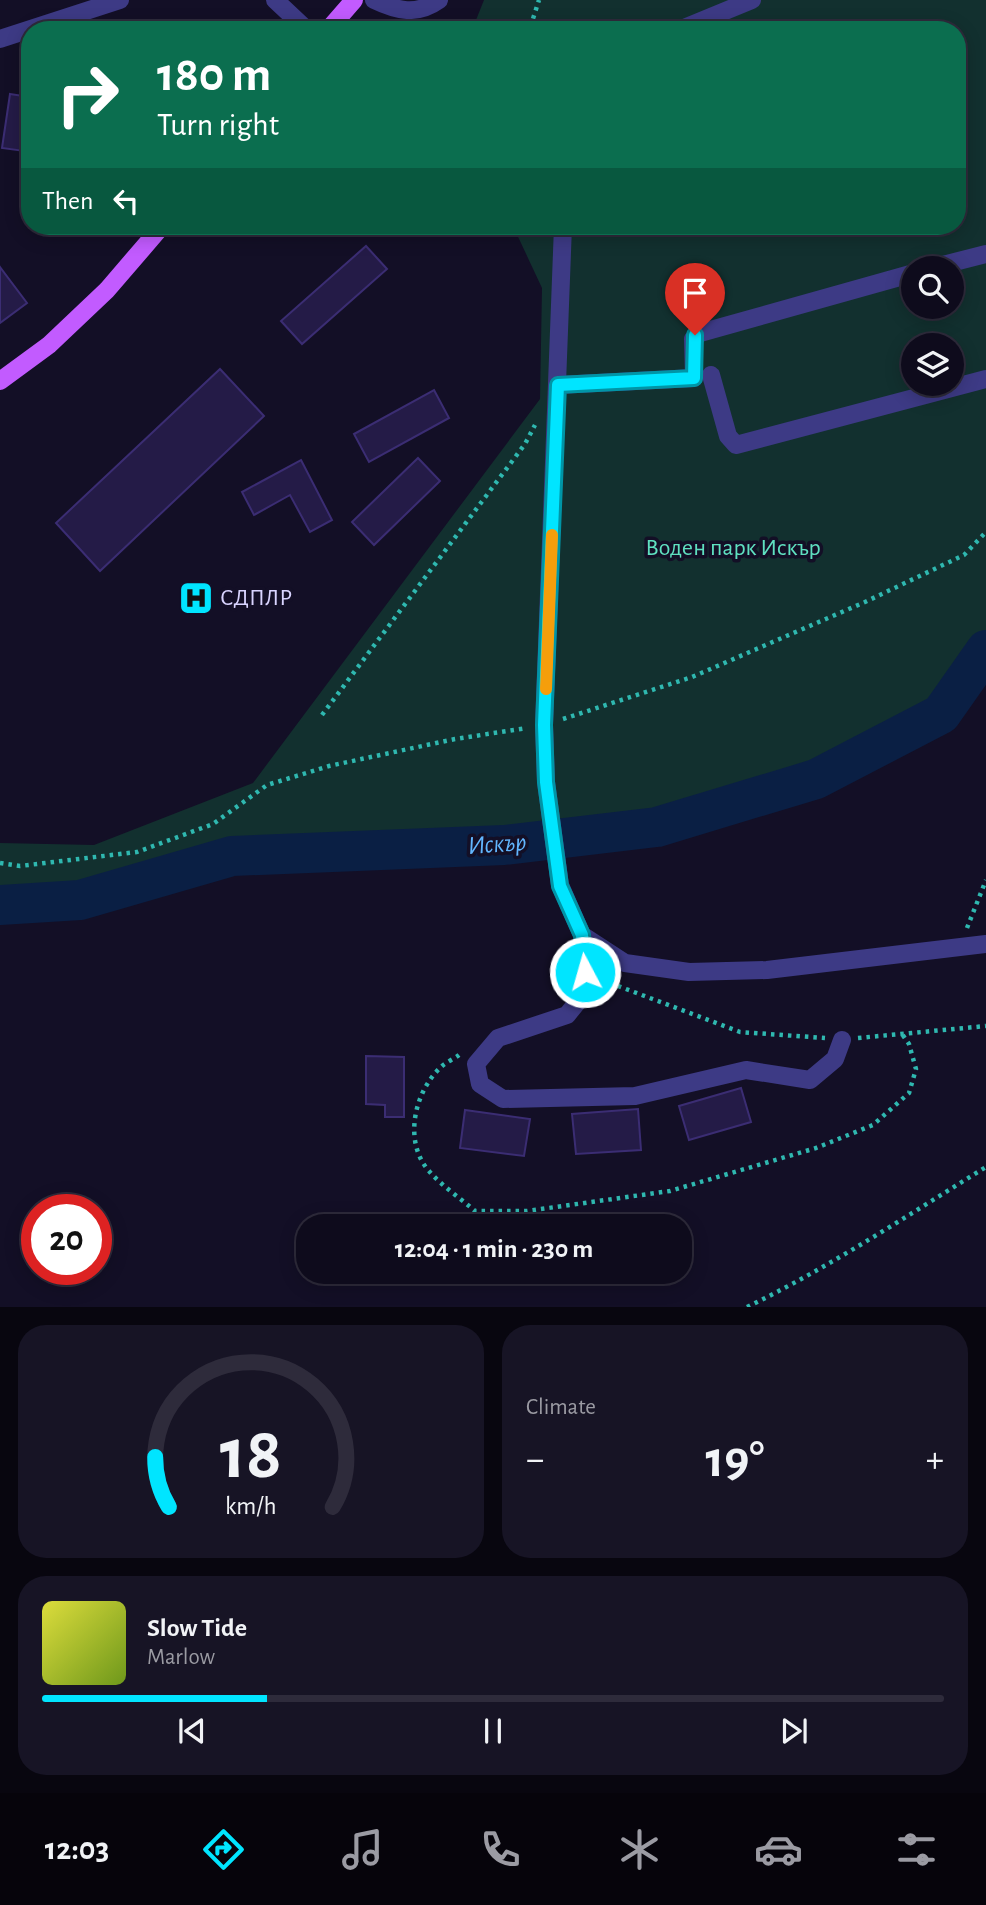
<!DOCTYPE html>
<html lang="en">
<head>
<meta charset="utf-8">
<style>
	:root { --surface:#0e0b1c; --page:#171425; --text:#f1f3f6; --muted:#9b9ba3; --line:#2e2b3b; --accent:#00e5ff }
	body { margin:0; font-family:"Alegreya Sans",sans-serif; background:var(--page); color:var(--text); height:100vh; display:flex; flex-direction:column; font-size:26px; white-space:nowrap }
	* { box-sizing:border-box; margin:0 }
	p { font-size:23px; color:var(--muted) }
	.icon { flex:none; width:38px; height:38px; fill:none; stroke:currentColor; stroke-width:2; stroke-linecap:round; stroke-linejoin:round }
	.map { position:relative; height:1307px; overflow:hidden }
	.details { display:flex; flex-direction:column; gap:18px; padding:18px; background:#08060f; flex:1 }
	.details>* { flex:none }
	.top-card { position:absolute; left:21px; top:21px; width:945px; height:214px; border-radius:28px; box-shadow:0 4px 18px #0003,0 0 0 2px var(--line); background:#0b6e4f; color:#fff; overflow:hidden }
	.tools { position:absolute; left:901px; top:256px; display:grid; gap:14px }
	.tools a { display:grid; place-items:center; width:63px; height:63px; border-radius:50%; background:var(--surface); box-shadow:0 4px 18px #0003,0 0 0 2px var(--line); font-size:35px }
	.speed { position:absolute; left:21px; top:1194px; display:flex; gap:14px; font-size:35px; font-weight:700; text-align:center }
	.speed>* { display:grid; place-content:center; width:91px; height:91px; border-radius:50%; background:var(--surface); box-shadow:0 4px 18px #0003,0 0 0 2px var(--line); line-height:1 }
	.speed .limit { border:10px solid #d22; background:#fff; color:#111 }
	.pin { position:absolute; display:grid; place-items:center; width:60px; height:60px; color:#fff; margin:-72px -30px; border-radius:50% 50% 50% 0; rotate:-45deg; box-shadow:0 0 7px #0007 }
	.pin .icon { rotate:45deg }
	.me { position:absolute; width:77px; margin:-38px; rotate:354deg; stroke-linejoin:round; filter:drop-shadow(0 0 5px #0008) }
	.turn { display:flex; align-items:center; gap:24px; height:147px; padding:0 21px; font-size:32px }
	.turn .icon { width:91px; height:91px; stroke-width:2.5 }
	.turn b { display:block; font-size:49px; line-height:60px }
	.then { display:flex; align-items:center; height:66px; padding:0 21px; background:#0003; gap:14px; font-size:26px }
	.big { font-size:52px; font-weight:600; line-height:1.1 }
	.details .tile { flex:1; display:flex; flex-direction:column; justify-content:center; gap:10px; min-width:0; padding:0 24px; border-radius:28px; background:var(--page) }
	.details .dial { align-items:center; gap:0 }
	.dial svg { height:182px; overflow:visible; fill:none; stroke:var(--line); stroke-width:7; stroke-linecap:round; text-anchor:middle }
	.dial text { fill:var(--text); stroke:none }
	.song { display:flex; align-items:center; gap:21px }
	.cover { width:84px; height:84px; border-radius:10px; background:linear-gradient(135deg,hsl(60 70% 55%),hsl(80 70% 35%)) }
	.played { height:7px; border-radius:4px; background:linear-gradient(90deg,var(--accent) 25%,var(--line) 25%) }
	.keys { display:flex; justify-content:space-around; direction:ltr }
	.heat { display:flex; justify-content:space-between; align-items:center; font-size:38px; direction:ltr }
	.details .tiles { flex:1; display:grid; gap:18px; grid-template-columns:1fr 1fr }
	.tile:last-child { grid-column:span 2 }
	.trip { position:absolute; left:296px; top:1214px; width:396px; height:70px; border-radius:28px; background:var(--surface); box-shadow:0 4px 18px #0003,0 0 0 2px var(--line); font-weight:600; line-height:70px; text-align:center }
	.dock { display:flex; height:112px; justify-content:space-around; align-items:center; background:#06040b; color:var(--muted) }
	.dock .icon { width:49px; height:49px }
	.dock .current { color:var(--accent) }
	.dock b { font-size:32px; color:var(--text) }
	.map>svg:first-child { display:block }
</style>
</head>
<body>
<div class="map">
<svg width="986" height="1307" viewBox="0 0 986 1307">
	<rect width="100%" height="100%" fill="#130f26"/>
	<path fill="#12302f" fill-rule="evenodd" d="M484 0H986V650L941 714 816 779 657 827 504 845 232 856 80 900 0 905V843L94 845 253 783 540 399 542 288 513 226H957V30H472ZM914 268H952V306H914ZM914 345H952V383H914Z"/>
	<g fill="none" stroke-linecap="round" stroke-linejoin="round">
		<polyline stroke="#0a1f44" stroke-width="40" points="0,905 80,900 232,856 504,845 657,827 816,779 941,714 986,650"/>
	</g>
	<g fill="#241b47" stroke="#3b2d73" stroke-width="2">
		<polygon points="10,94 30,97 30,143 26,142 24,151 2,148"/>
		<polygon points="366,246 387,269 302,344 281,321"/>
		<polygon points="0,267 27,303 0,323"/>
		<polygon points="220,369 264,416 100,571 56,523"/>
		<polygon points="434,390 449,418 369,462 354,434"/>
		<polygon points="418,458 440,481 374,545 352,522"/>
		<polygon points="301,460 332,520 310,532 290,495 254,515 242,492"/>
		<polygon points="366,1056 404,1057 404,1117 385,1117 385,1105 366,1104"/>
		<polygon points="741,1088 751,1122 689,1140 679,1106"/>
		<polygon points="638,1109 641,1150 576,1154 572,1114"/>
		<polygon points="465,1110 530,1119 524,1156 460,1148"/>
	</g>
	<g fill="none" stroke-linecap="round" stroke-linejoin="round">
		<g stroke="#2fb8b0" stroke-width="4.5" stroke-dasharray="3.5 5" stroke-linecap="butt">
			<polyline points="522,30 531,25 539,0"/>
			<polyline points="322,715 525,444 535,425"/>
			<polyline points="563,719 692,677 865,602 964,555 986,532"/>
			<polyline points="0,863 20,866 137,852 213,824 267,785 329,766 455,739 527,728"/>
			<polyline points="967,928 986,880"/>
			<polyline points="602,980 740,1032 825,1038"/>
			<polyline points="858,1038 986,1026"/>
			<path d="M459 1055C454 1059 446 1062 441 1067 414 1092 403 1142 429 1171 442 1186 460 1198 475 1211H527L670 1191 816 1148 873 1125 909 1093 916 1069 909 1044 902 1034"/>
			<path d="M747 1307C830 1267 908 1215 986 1167"/>
		</g>
		<g stroke="#3d3a85" stroke-width="18">
			<polyline points="275,0 307,30"/>
			<path d="M374 0C397 11 417 16 439 0"/>
			<polyline points="679,30 752,0"/>
			<polyline points="0,39 120,0"/>
			<polyline points="563,226 544,725 546,782 560,885 582,935 625,963 689,972 767,970 986,944"/>
			<polyline points="931,268 986,254"/>
			<polyline points="711,375 728,436 736,445 986,379"/>
			<polyline points="558,385 694,378 693,339 700,333 914,273"/>
			<polyline points="582,935 584,994 567,1015 498,1038 476,1064 480,1084 503,1099 635,1096 746,1070 810,1080 835,1059 842,1040"/>
		</g>
		<g stroke="#c25bff" stroke-width="18">
			<polyline points="328,30 354,0"/>
			<polyline points="0,381 49,345 107,290 162,226"/>
		</g>
	</g>
	<g fill="none" stroke-linecap="round" stroke-linejoin="round">
		<g stroke="#0095a6" stroke-width="18">
			<polyline id="route" points="585,972 582,935 560,886 546,782 544,725 558,385 694,378 695,335"/>
		</g>
		<use href="#route" stroke="#00e5ff" stroke-width="12"/>
		<polyline stroke="#f59e0b" stroke-width="12" points="546,689 552,535"/>
	</g>
	<defs>
		<g id="hospital-square" transform="scale(1.75)"><rect x="-9" y="-9" width="18" height="18" rx="4" fill="#00e5ff" stroke="#130f26"/><path d="M-5-5h3v3.5h4V-5h3V5h-3V1.5h-4V5h-3Z" fill="#111"/></g>
	</defs>
	<g fill-rule="evenodd">
		<use href="#hospital-square" x="196" y="598"/>
	</g>
	<g text-anchor="middle" dominant-baseline="central" stroke-width="7" stroke-linejoin="round" paint-order="stroke">
		<g font-size="24" fill="#5fe0c0" stroke="#130f26">
			<text x="733" y="548">Воден парк Искър</text>
		</g>
		<g font-size="24" fill="#d9d4ff" stroke="#130f26" text-anchor="start">
			<text x="220" y="598">СДПЛР</text>
		</g>
		<g font-size="26" font-style="italic" fill="#62b6ff" stroke="#130f26">
			<text transform="translate(497 844) rotate(-4)">Искър</text>
		</g>
	</g>
</svg>
<div class="tools">
<a><svg class="icon" aria-label="search" viewBox="0 0 24 24"><circle cx="10" cy="10" r="6"/><path d="M15 15l6 6"/></svg></a>
<a><svg class="icon" aria-label="layers" viewBox="0 0 24 24"><path d="M12 4l9 5-9 5-9-5zM3 14l9 5 9-5"/></svg></a>
</div>
<div class="speed"><div class="limit">20</div></div>
<div class="pin" style="left:695px;top:335px;background:#d93025"><svg class="icon" aria-label="arrive" viewBox="0 0 24 24"><path d="M6 21V4h12l-3 4 3 4H6"/></svg></div>
<svg class="me" style="left:585px;top:972px" viewBox="-20 -20 40 40"><circle r="17" fill="#00e5ff" stroke="#fff" stroke-width="3"/><path d="M0-11L8 9 0 5-8 9z" fill="#fff"/></svg>
<div class="trip">12:04 · 1 min · 230 m</div>
<div class="top-card">
<div class="turn"><svg class="icon" aria-label="right" viewBox="0 0 24 24"><path d="M7 20v-9h11M14 6l5 5-5 5"/></svg><div><b>180 m</b>Turn right</div></div>
<div class="then">Then<svg class="icon" aria-label="left" viewBox="0 0 24 24"><path d="M17 20v-9H6M10 6l-5 5 5 5"/></svg></div>
</div>
</div>
<section class="details">
<div class="tiles">
<div class="tile dial"><svg viewBox="0 0 100 80">
<path d="M14 69A42 42 0 1 1 86 69"/>
<path d="M14 69A42 42 0 0 1 8 47" stroke="#00e5ff"/>
<text x="50" y="56" font-size="32" font-weight="700">18</text>
<text x="50" y="72" font-size="11">km/h</text>
</svg></div>
<div class="tile"><p>Climate</p>
<div class="heat"><a>−</a><b class="big">19°</b><a>+</a></div>
</div>
<div class="tile">
<div class="song"><i class="cover"></i><div><b>Slow Tide</b><p>Marlow</p></div></div>
<div class="played"></div>
<div class="keys"><svg class="icon" aria-label="previous" viewBox="0 0 24 24"><path d="M18 5L8 12l10 7zM5 5v14"/></svg><svg class="icon" aria-label="pause" viewBox="0 0 24 24"><path d="M8 5v14M16 5v14"/></svg><svg class="icon" aria-label="next" viewBox="0 0 24 24"><path d="M6 5l10 7-10 7zM19 5v14"/></svg></div>
</div>
</div>
</section>
<nav class="dock">
<b>12:03</b>
<svg class="icon current" aria-label="directions" viewBox="0 0 24 24"><path d="M12 3l9 9-9 9-9-9zM9 14v-3h6M13 9l2 2-2 2"/></svg>
<svg class="icon" aria-label="music" viewBox="0 0 24 24"><path d="M9 18V5l10-2v13"/><circle cx="6" cy="18" r="3"/><circle cx="16" cy="16" r="3"/></svg>
<svg class="icon" aria-label="phone" viewBox="0 0 24 24"><path d="M5 4h4l2 5-3 2q2 4 5 5l2-3 5 2v4C11 20 4 13 5 4z"/></svg>
<svg class="icon" aria-label="climate" viewBox="0 0 24 24"><path d="M12 3v18M4 7l16 10M4 17L20 7"/></svg>
<svg class="icon" aria-label="car" viewBox="0 0 24 24"><path d="M5 17H2v-5l4-1 3-4h7l3 4 3 1v5h-3M9 17h6M6 11h13"/><circle cx="7" cy="17" r="2"/><circle cx="17" cy="17" r="2"/></svg>
<svg class="icon" aria-label="filters" viewBox="0 0 24 24"><path d="M4 7h16M4 17h16"/><circle cx="9" cy="7" r="2"/><circle cx="15" cy="17" r="2"/></svg>
</nav>
</body>
</html>
